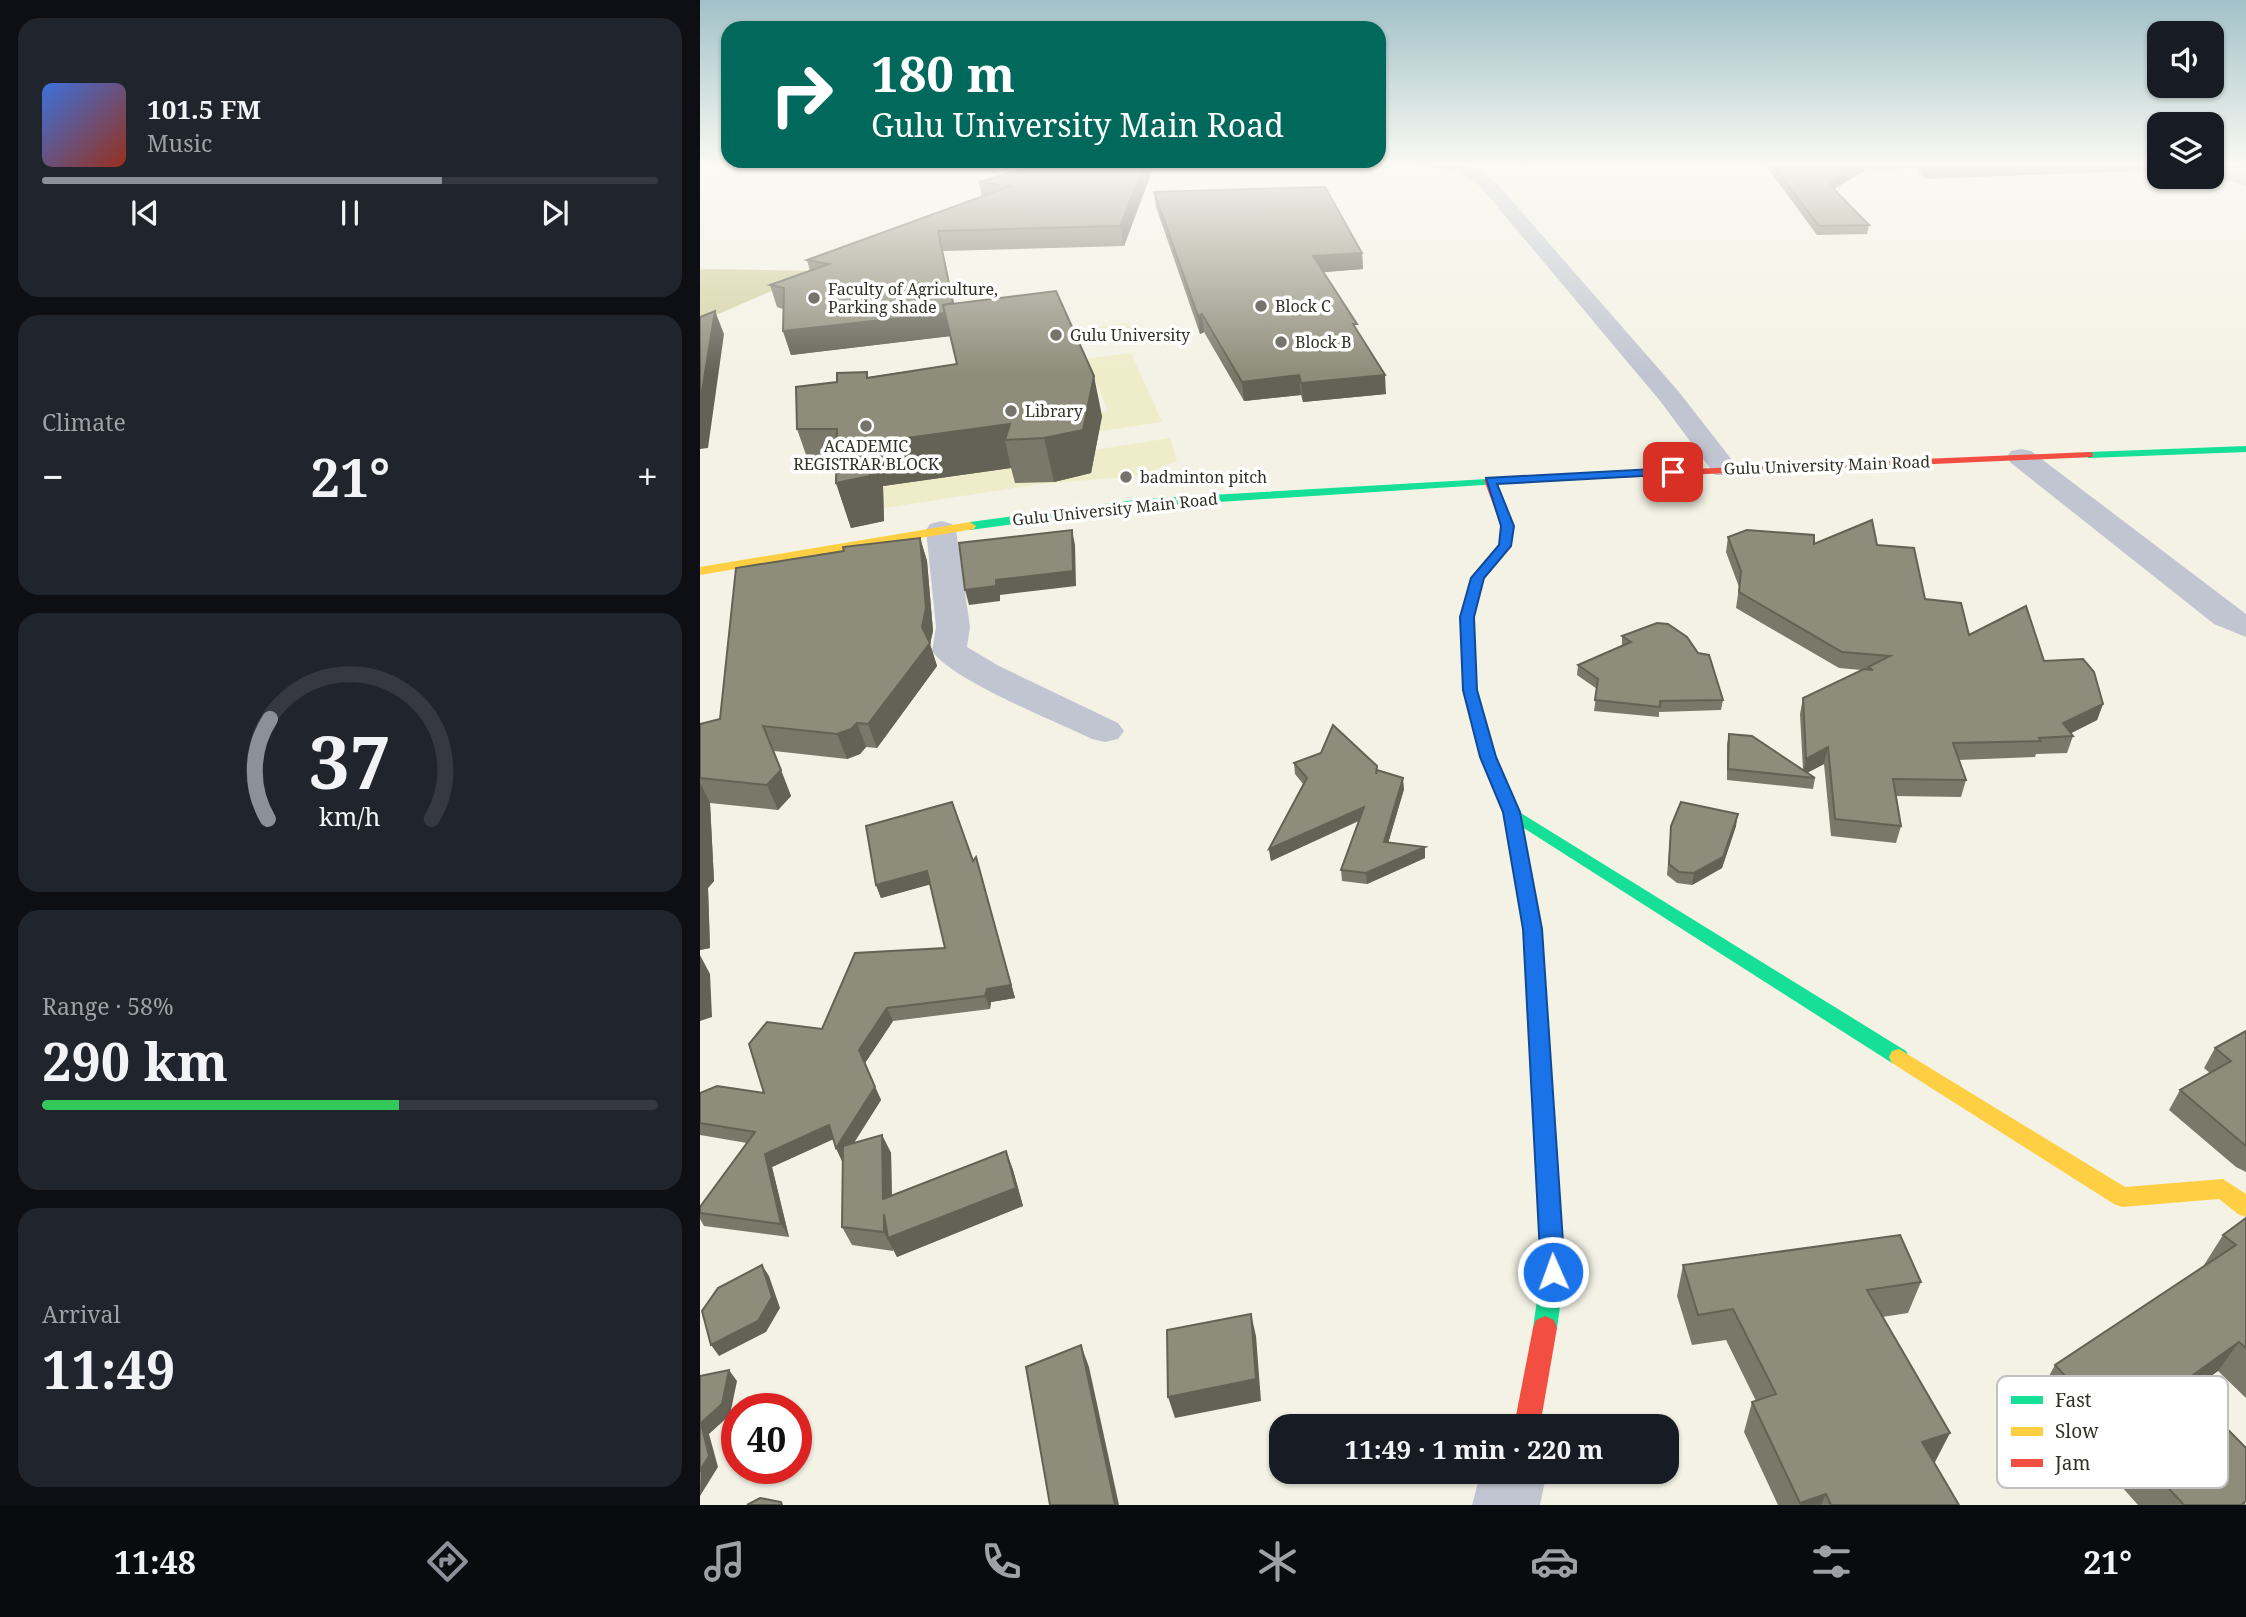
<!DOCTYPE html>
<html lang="en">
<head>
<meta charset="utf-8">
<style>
	:root { --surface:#171b24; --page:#20242c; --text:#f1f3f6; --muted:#9ea1a6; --line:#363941; --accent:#8c9099 }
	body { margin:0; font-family:"Noto Serif",serif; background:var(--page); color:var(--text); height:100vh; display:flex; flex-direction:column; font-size:26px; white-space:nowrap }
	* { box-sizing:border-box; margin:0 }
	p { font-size:23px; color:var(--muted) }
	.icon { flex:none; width:38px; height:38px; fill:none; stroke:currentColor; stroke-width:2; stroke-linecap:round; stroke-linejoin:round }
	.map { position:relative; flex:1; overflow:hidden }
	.drawer { display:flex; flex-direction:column; gap:18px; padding:18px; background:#0d0f14; width:700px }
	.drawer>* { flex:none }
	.hud { position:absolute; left:21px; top:21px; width:665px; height:147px; border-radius:21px; box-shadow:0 2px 5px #0004; background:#00695c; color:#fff; overflow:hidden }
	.controls { position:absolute; left:1447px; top:21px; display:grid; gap:14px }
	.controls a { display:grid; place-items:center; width:77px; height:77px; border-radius:14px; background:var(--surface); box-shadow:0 2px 5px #0004; font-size:35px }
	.speed { position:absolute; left:21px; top:1393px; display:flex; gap:14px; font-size:35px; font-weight:700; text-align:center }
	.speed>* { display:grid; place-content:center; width:91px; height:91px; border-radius:50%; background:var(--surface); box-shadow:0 2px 5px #0004; line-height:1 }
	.speed .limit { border:10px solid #d22; background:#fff; color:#111 }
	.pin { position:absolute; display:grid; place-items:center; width:60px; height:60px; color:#fff; margin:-30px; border-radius:14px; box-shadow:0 4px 10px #0006 }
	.me { position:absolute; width:77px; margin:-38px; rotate:358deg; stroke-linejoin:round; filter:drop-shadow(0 0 5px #0008) }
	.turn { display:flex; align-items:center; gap:24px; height:147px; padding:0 35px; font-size:32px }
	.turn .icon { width:91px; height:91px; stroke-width:2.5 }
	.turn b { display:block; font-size:49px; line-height:60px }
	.big { font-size:52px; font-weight:700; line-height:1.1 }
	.drawer .tile { flex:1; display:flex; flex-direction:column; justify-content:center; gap:10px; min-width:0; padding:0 24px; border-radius:21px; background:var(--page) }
	.drawer .dial { align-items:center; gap:0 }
	.dial svg { height:182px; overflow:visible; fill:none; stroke:var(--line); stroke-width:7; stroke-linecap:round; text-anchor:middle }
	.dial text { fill:var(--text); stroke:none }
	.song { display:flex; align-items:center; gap:21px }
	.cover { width:84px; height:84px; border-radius:10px; background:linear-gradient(135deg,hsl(220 70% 55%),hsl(10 70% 35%)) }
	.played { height:7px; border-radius:4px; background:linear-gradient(90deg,var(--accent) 65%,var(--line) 65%) }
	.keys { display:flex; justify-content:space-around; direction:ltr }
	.heat { display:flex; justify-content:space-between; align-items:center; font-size:38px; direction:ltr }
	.charge { height:10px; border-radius:5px; background:linear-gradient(90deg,#34c759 58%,var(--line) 0) }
	.trip { position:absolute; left:569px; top:1414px; width:410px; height:70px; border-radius:21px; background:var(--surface); box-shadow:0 2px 5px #0004; font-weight:700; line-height:70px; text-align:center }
	.dock { display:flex; height:112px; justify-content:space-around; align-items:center; background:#090b0e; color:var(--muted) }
	.dock .icon { width:49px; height:49px }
	.dock .selected { color:var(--accent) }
	.dock b { font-size:32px; color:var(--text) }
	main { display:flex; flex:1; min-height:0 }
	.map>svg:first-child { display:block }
</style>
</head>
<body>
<main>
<section class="drawer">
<div class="tile">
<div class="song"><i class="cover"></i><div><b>101.5 FM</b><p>Music</p></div></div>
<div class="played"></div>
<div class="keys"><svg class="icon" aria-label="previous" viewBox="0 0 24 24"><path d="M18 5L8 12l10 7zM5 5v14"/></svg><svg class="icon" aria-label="pause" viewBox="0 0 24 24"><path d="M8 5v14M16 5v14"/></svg><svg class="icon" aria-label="next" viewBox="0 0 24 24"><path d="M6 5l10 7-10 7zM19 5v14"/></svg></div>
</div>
<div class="tile"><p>Climate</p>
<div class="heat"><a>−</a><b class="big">21°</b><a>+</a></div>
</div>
<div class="tile dial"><svg viewBox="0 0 100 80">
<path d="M14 69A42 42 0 1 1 86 69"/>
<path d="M14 69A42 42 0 0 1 15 25" stroke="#8c9099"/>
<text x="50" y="56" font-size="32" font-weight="700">37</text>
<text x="50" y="72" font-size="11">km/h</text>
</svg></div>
<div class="tile"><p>Range · 58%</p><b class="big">290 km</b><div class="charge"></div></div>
<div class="tile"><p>Arrival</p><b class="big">11:49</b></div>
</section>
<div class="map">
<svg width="1546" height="1505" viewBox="0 0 1546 1505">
	<rect width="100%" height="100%" fill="#f3f2e5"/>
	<g fill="#efecc9">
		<polygon points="429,323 437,338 405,342 398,327"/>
		<polygon points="431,353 462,422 373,435 367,417 408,411 396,381 376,384 232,378"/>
		<polygon points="470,438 477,461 449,473 426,477 341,484 184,508 180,484"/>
	</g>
	<polygon fill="#d3cf9f" points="0,270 6,269 118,271 0,322"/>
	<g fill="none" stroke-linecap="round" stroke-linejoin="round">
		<g fill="#c1c5d1" fill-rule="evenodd">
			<polygon points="720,163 762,163 792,178 979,392 1039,469 1035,475 1015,475 961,402 780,186 758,172 728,168"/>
			<polygon points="1169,163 1236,163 1228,168 1171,172 1163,167"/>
			<polygon points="1512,165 1546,176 1546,186 1512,175"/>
			<polygon points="1321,449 1331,451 1546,614 1546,637 1514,624 1311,463 1307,457 1311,451"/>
			<path d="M241 521 252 524 256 530 270 627 267 647 299 666 418 723 424 731 418 739 405 742 392 739C355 721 253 681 232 651L236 627 226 530 230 524Z"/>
			<polygon points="781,1472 847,1472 840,1505 772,1505"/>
		</g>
		<g fill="#16e098" fill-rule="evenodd">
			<polygon points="1546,446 1546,452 1389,458 1383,455 1389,452"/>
			<polygon points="872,474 876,475 876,479 442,507 270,530 264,526 270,522 442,499"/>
			<polygon points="811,807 1206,1051 1209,1057 1206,1063 1199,1065 1192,1063 805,816 803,812"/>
			<polygon points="825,882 831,884 834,888 842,929 865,1272 857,1328 854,1336 845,1340 836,1336 833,1328 841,1272 824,929 816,888 819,884"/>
		</g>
		<g fill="#ffcf43" fill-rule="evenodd">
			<polygon points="270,522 276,526 274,529 0,575 0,567"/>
			<polygon points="1199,1049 1425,1187 1523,1179 1546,1194 1546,1217 1538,1214 1519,1199 1422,1207 1414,1204 1192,1063 1189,1057 1192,1051"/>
		</g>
		<g fill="#f24e42" fill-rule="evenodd">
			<polygon points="1389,452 1393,453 1393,457 872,480 866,477 872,474"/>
			<polygon points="790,477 796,480 813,526 811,546 784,579 774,617 777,690 796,757 819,812 834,888 831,892 819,892 816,888 803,812 780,757 763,690 760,617 771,578 799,545 801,526 784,480"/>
			<polygon points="845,1316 854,1320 857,1328 840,1426 814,1426 833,1328 836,1320"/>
		</g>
	</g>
	<g fill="#7a7869">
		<polygon points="455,163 424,246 243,251 254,303 402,416 391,473 354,482 315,483 311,468 183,486 184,521 151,528 136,483 136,472 112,472 97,429 168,377 257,364 250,336 91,355 83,331 83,309 77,307 70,285 110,271 107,260 282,197 279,182"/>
		<polygon points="1064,163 1166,163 1164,171 1134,189 1169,225 1167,234 1117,235"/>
		<polygon points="1219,163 1460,163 1460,170 1225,179 1218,171"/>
		<polygon points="1513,163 1546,163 1546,167 1529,168"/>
		<polygon points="454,192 662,253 663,269 623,272 658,332 686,394 603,402 601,395 544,401 504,332 500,334 456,207"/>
		<polygon points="1028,537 1114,544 1177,545 1225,599 1269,635 1344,661 1403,704 1397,720 1370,733 1373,736 1367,753 1336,754 1335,757 1259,760 1266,780 1261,797 1196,796 1201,826 1196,843 1131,836 1124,764 1107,773 1115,778 1113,789 1027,780 1027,744 1029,734 1103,770 1100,714 1103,698 1161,670 1139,668 1036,608 1039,587 1026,552"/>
		<polygon points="220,538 227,561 233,631 230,644 237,666 177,748 166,747 160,754 147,759 74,751 91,796 78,810 10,803 14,881 8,888 10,948 0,950 0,724 20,719"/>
		<polygon points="922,636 1023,700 1021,710 959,712 959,717 894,711 897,689 877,675 878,665 922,646"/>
		<polygon points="594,763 677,766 677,770 704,789 688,843 725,858 667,884 642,881 641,870 659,821 571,861 569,849 603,784 595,774"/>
		<polygon points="971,826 1036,826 1022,868 992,885 977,883 967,875"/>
		<polygon points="273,861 280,870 315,998 291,1002 290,1009 193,1021 165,1063 181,1100 154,1143 182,1135 191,1153 192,1196 306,1151 313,1170 323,1206 197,1257 193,1248 193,1251 152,1245 142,1227 142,1161 136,1148 133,1139 72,1167 89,1237 4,1226 0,1219 0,1207 47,1143 0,1135 0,1093 64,1093 122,1029 245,948 230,884 181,898 176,885"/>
		<polygon points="1546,1031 1546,1172 1536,1167 1469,1110 1480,1090 1510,1073 1504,1068 1515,1048"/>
		<polygon points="1546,1218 1546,1398 1518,1371 1490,1391 1546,1505 1438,1505 1339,1394 1355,1365 1505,1266 1504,1265 1523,1235"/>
		<polygon points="983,1265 1221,1282 1208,1313 1182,1317 1235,1462 1234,1462 1259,1505 1078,1505 1044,1432 1052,1402 1056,1401 1026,1340 992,1345 977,1296"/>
	</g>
	<g fill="#636255">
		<polygon points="445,163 455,163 424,246 420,226"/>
		<polygon points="1161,163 1166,163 1164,171 1128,192 1129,184"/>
		<polygon points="238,231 260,335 91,355 83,331"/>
		<polygon points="662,253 663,269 614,273 613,256"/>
		<polygon points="15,311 24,334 8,448 0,449 0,404"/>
		<polygon points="502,314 504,332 500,334 498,316"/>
		<polygon points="599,375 601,395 544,401 542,382"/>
		<polygon points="685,375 686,394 603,402 601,383"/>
		<polygon points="394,376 402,416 391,473 354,482 344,438"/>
		<polygon points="310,424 305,440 311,468 183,486 184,521 151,528 136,483 169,443"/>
		<polygon points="372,530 375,545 376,586 300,595 300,601 269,605 265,590 296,580"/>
		<polygon points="220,538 227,561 233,631 230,644 237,666 177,748 168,724 222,627"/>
		<polygon points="1403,704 1397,720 1364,737 1363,723"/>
		<polygon points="157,723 166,747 160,754 147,759 137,734"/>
		<polygon points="63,726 91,796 78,810 67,785"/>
		<polygon points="1128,747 1124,764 1103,775 1106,759"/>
		<polygon points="703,778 704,789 685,854 684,842"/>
		<polygon points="0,782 10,803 14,881 8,888 10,948 0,950"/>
		<polygon points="664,807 664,818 571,861 569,849"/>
		<polygon points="1038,814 1036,826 1022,868 992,885 994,873"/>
		<polygon points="725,847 725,858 667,884 666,873"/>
		<polygon points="276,857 315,998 291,1002 290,1009 285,996 287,989"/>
		<polygon points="227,871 232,884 181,898 176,885"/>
		<polygon points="0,955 10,974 12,1017 0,1021"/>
		<polygon points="187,1008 193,1021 165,1063 159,1050"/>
		<polygon points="175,1087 181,1100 142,1161 136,1148"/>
		<polygon points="129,1125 136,1138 72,1167 89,1237 81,1224 65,1154"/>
		<polygon points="182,1135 191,1153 192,1218 183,1199"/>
		<polygon points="306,1151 313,1170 323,1206 197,1257 184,1232 184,1214"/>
		<polygon points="62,1265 69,1276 80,1308 66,1332 19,1356 11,1345"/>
		<polygon points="551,1314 556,1336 561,1401 475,1418 468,1397"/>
		<polygon points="1539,1342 1518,1371 1462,1411 1482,1383"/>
		<polygon points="381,1345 389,1367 419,1505 415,1505"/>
		<polygon points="29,1370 37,1381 30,1415 9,1434 18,1467 0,1496 1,1423"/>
		<polygon points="1250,1433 1235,1462 1209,1470 1222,1442"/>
		<polygon points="1126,1494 1121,1505 1100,1505 1100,1503"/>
	</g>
	<g fill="#8e8c7a" stroke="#636255" stroke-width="2">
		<polygon points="345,163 445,163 420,226 238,231 253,303 243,305 245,313 83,331 84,288 70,285 129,264 107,260 311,186 279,182"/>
		<polygon points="1071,163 1165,163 1129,184 1169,225 1119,226"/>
		<polygon points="1219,163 1454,163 1227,170"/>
		<polygon points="625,187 662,253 613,256 657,324 653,324 685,375 601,383 599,375 542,382 502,314 498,316 454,192"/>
		<polygon points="356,291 394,376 383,430 344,438 305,440 310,424 169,443 170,476 136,483 137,429 97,429 96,387 137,382 137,373 167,372 167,378 257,364 243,305"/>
		<polygon points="15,311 0,404 0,317"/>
		<polygon points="1172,520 1177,545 1214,548 1225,599 1261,603 1269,635 1326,606 1344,661 1383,659 1394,672 1403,704 1363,723 1373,736 1339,738 1341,741 1253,743 1266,780 1193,779 1201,826 1135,819 1128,747 1106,759 1103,698 1164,669 1173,670 1168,667 1190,656 1142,652 1039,592 1041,571 1028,537 1047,530 1114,535 1114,544"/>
		<polygon points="372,530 373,571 296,580 296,586 265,590 259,543"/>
		<polygon points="220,538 226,608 222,627 230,643 168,724 157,723 151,729 137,734 63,726 81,770 67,785 0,778 0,724 20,719 36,568 144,551 143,547"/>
		<polygon points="957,623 968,624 987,637 998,653 1009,655 1023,700 960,701 960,707 895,700 898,679 878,665 931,642 922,636"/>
		<polygon points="633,725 677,766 676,774 677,770 703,778 684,842 725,847 666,873 641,870 664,807 569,849 607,778 594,763 621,753"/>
		<polygon points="1029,734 1052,736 1115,778 1028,769"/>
		<polygon points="252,802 273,861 276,857 311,985 287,989 285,996 187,1008 159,1050 175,1087 136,1148 129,1125 65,1154 81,1224 0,1213 0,1207 55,1132 0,1123 0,1093 17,1086 64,1093 49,1044 67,1022 122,1029 155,953 245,948 227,871 176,885 166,826"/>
		<polygon points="981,802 1038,814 1023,857 994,873 979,872 969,864 971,826"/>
		<polygon points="1546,1031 1546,1146 1480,1090 1531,1061 1515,1048"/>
		<polygon points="182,1135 183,1199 306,1151 316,1188 188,1238 184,1214 184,1232 142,1227 143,1146"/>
		<polygon points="1546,1218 1546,1348 1539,1342 1482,1383 1546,1448 1546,1501 1541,1505 1484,1505 1355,1365 1536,1245 1523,1235"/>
		<polygon points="1200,1235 1221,1282 1167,1290 1250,1433 1222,1442 1259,1505 1131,1505 1126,1494 1100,1503 1052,1402 1076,1394 1033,1309 998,1315 983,1265"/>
		<polygon points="62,1265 72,1297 58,1321 11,1345 2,1311 18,1288"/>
		<polygon points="551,1314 556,1379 468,1397 467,1330"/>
		<polygon points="381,1345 415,1505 350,1505 326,1367"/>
		<polygon points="29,1370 22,1404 1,1423 9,1456 0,1471 0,1376"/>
		<polygon points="60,1498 81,1502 82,1505 47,1505"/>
	</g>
	<linearGradient id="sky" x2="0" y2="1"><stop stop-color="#a1c1c8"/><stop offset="0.44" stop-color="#faf9f3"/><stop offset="1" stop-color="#faf9f3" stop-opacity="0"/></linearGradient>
	<rect width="1546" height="373" fill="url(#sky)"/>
	<polygon fill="#1a73e8" stroke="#114b97" stroke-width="2" points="973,468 979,472 977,474 797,484 814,526 811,546 784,578 774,617 777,690 796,757 820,812 842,929 865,1272 862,1280 853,1283 845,1280 841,1272 823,929 803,812 780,757 763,690 760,617 771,578 799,545 801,526 786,478"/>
	<g fill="#75746a" stroke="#fff" stroke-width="2.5">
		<circle cx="114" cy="298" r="7"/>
		<circle cx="561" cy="306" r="7"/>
		<circle cx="356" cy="335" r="7"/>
		<circle cx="581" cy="342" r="7"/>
		<circle cx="311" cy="411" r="7"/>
		<circle cx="166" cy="426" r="7"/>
		<circle cx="426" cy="477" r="7"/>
	</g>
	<g text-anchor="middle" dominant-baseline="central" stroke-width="7" stroke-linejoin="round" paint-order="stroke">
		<g font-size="16" fill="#313027" stroke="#fff" text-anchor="start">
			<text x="128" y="289">Faculty of Agriculture,<tspan x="128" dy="18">Parking shade</tspan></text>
			<text x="575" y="306">Block C</text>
			<text x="370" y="335">Gulu University</text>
			<text x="595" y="342">Block B</text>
			<text x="325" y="411">Library</text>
			<text x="166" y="446" text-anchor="middle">ACADEMIC<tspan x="166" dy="18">REGISTRAR BLOCK</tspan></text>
			<text x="440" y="477">badminton pitch</text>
		</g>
		<g font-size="16" fill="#313027" stroke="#fff">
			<text transform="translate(1127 465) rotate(-2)">Gulu University Main Road</text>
			<text transform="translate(415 509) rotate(-6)">Gulu University Main Road</text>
		</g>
	</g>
	<rect x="1297" y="1376" width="231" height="112" rx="10" fill="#fff" stroke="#c1c1be" stroke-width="2"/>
	<rect x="1311" y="1396" width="32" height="8" fill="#16e098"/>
	<rect x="1311" y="1427" width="32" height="9" fill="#ffcf43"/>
	<rect x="1311" y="1459" width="32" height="8" fill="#f24e42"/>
	<g font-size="19" fill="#313027">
		<text x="1355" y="1407">Fast</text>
		<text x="1355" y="1438">Slow</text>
		<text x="1355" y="1470">Jam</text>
	</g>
</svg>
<div class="controls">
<a><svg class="icon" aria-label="sound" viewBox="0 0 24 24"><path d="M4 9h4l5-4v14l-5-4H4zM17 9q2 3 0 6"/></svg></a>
<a><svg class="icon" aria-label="layers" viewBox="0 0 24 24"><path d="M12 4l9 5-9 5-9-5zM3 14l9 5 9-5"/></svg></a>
</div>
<div class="speed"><div class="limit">40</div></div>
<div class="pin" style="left:973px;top:472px;background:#d93025"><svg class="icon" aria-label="arrive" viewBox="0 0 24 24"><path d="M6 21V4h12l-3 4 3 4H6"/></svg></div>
<svg class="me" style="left:853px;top:1272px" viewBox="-20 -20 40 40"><circle r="17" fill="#1a73e8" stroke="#fff" stroke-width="3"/><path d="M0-11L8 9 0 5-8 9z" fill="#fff"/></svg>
<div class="trip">11:49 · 1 min · 220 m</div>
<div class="hud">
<div class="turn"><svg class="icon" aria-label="right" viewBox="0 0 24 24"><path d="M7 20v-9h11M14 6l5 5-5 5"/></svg><div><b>180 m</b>Gulu University Main Road</div></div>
</div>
</div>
</main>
<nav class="dock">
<b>11:48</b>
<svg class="icon selected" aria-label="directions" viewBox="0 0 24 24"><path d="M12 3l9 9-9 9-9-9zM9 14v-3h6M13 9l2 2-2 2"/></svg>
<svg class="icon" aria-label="music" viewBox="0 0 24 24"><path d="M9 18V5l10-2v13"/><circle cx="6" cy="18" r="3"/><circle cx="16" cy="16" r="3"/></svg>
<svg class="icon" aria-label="phone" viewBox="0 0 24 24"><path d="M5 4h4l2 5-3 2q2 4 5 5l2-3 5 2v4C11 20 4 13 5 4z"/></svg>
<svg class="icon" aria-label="climate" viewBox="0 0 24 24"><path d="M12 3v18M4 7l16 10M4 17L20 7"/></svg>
<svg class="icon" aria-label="car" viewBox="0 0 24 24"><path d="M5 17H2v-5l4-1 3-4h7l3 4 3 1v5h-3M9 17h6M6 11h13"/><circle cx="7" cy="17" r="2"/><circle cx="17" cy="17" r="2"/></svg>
<svg class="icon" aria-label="filters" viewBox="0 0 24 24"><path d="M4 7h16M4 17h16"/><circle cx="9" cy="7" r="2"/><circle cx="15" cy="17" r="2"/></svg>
<b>21°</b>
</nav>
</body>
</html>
